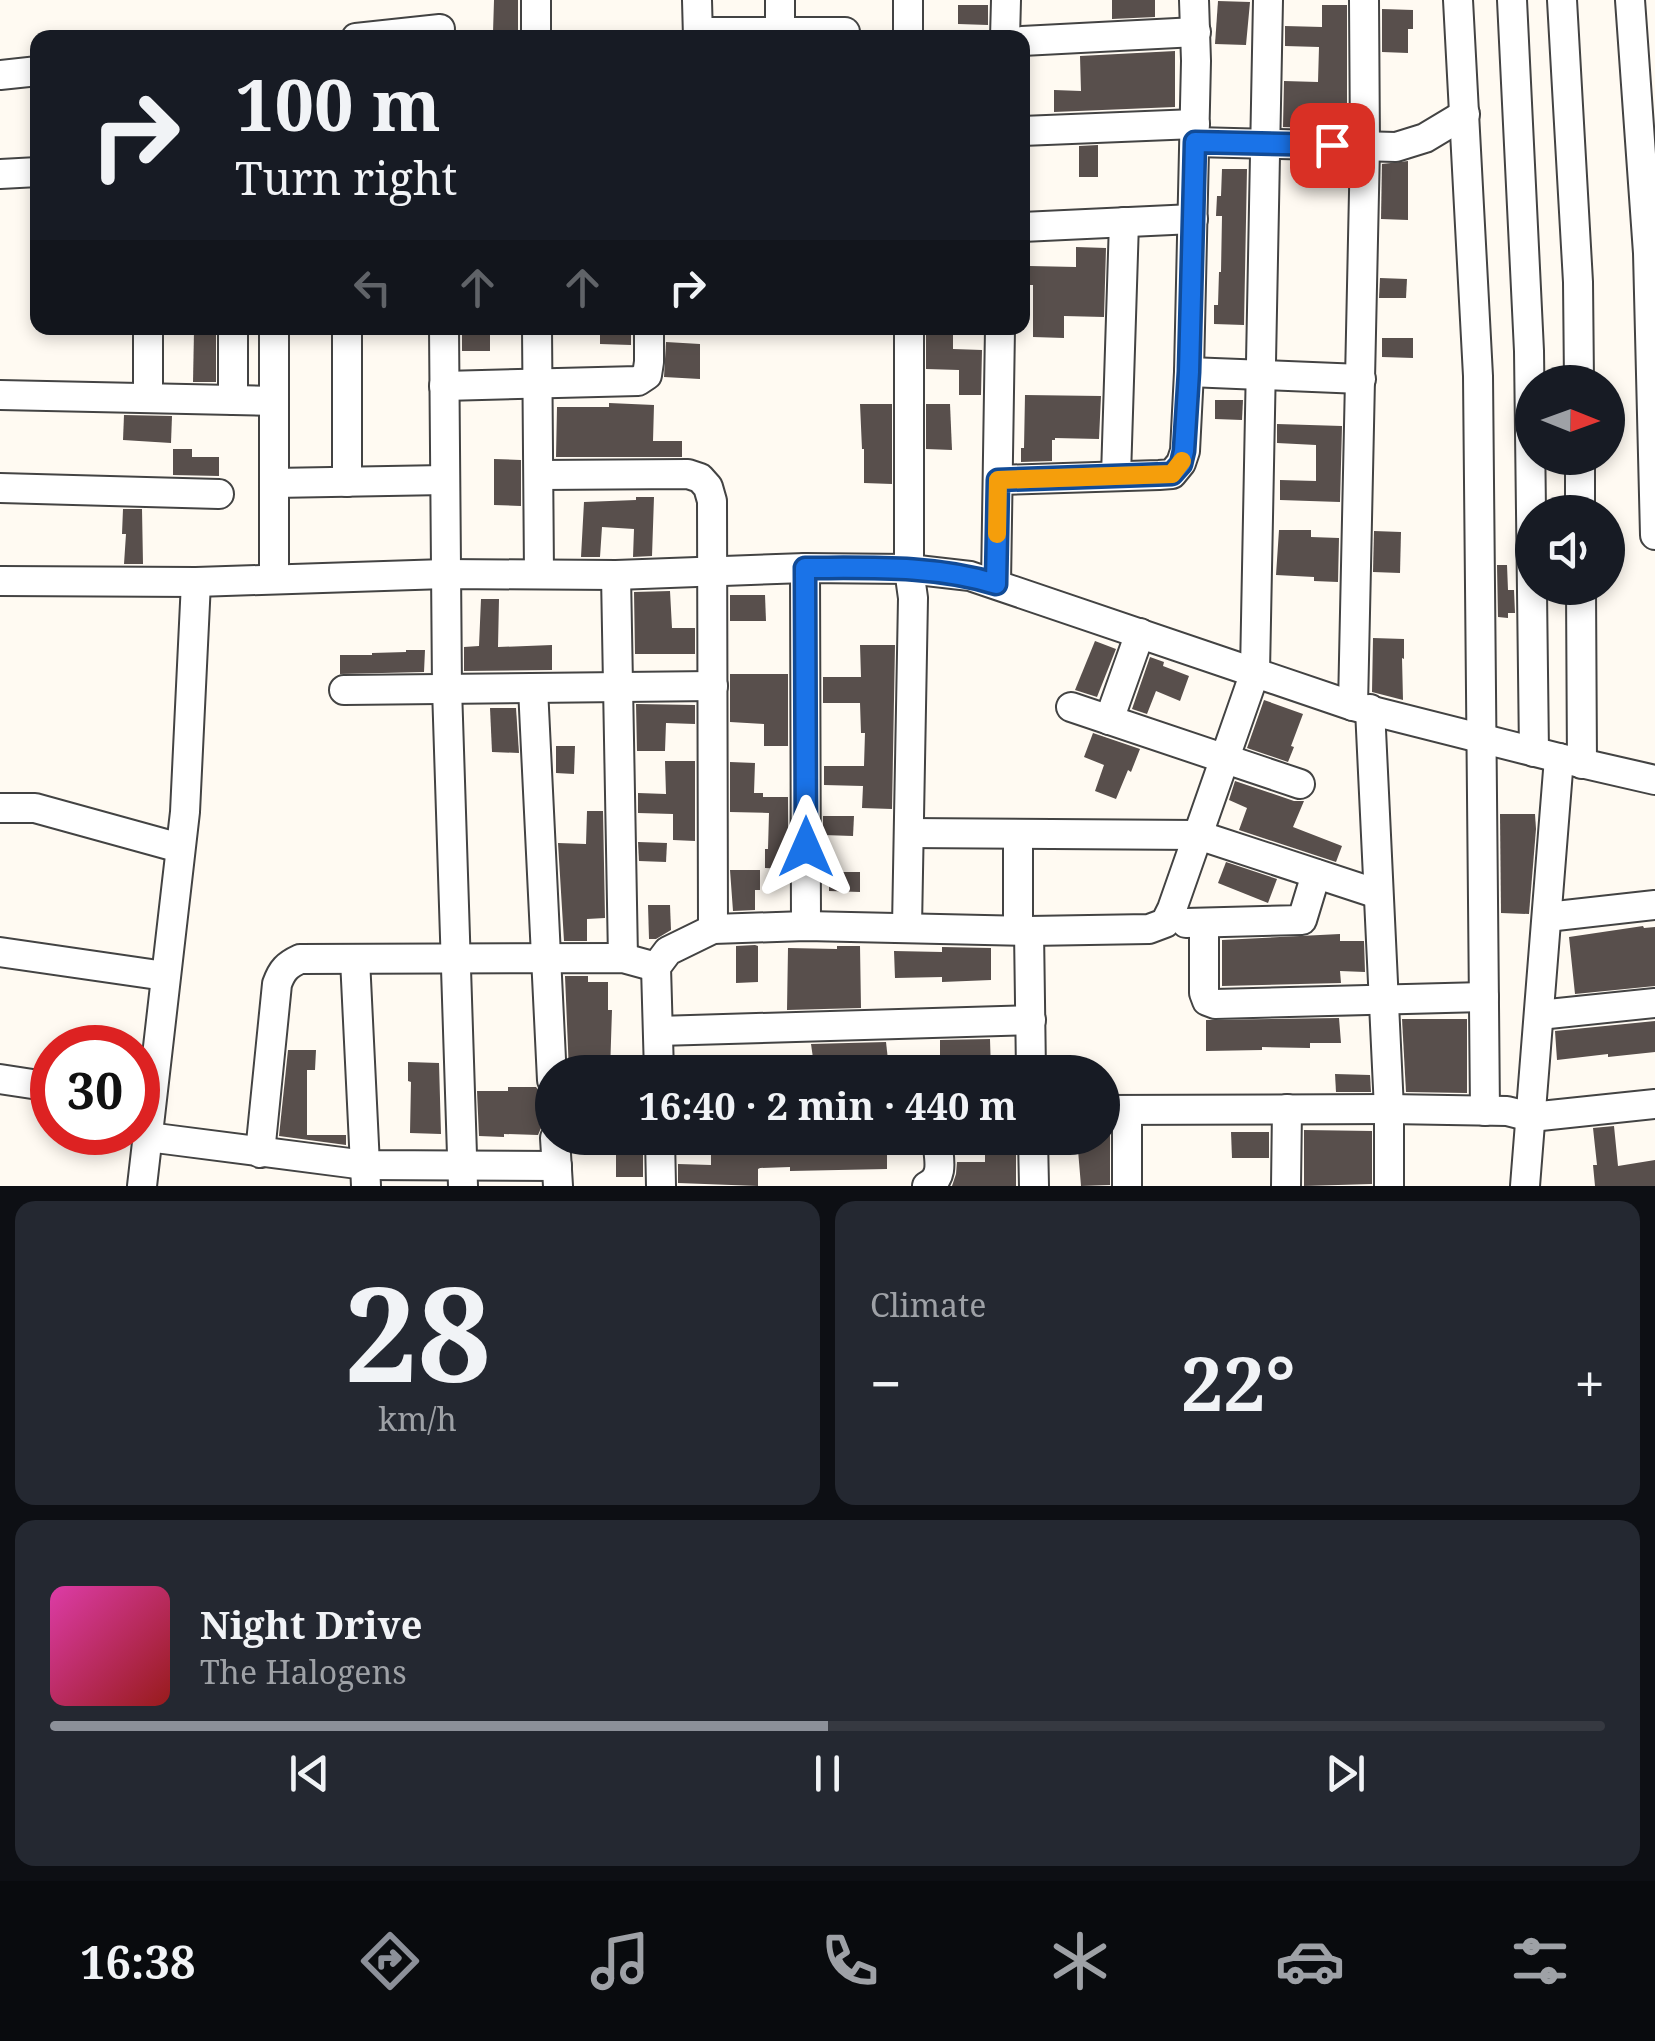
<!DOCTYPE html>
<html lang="en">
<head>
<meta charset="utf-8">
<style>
	:root { --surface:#171b24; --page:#242831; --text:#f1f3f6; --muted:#9ea1a6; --line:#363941; --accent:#8c9099 }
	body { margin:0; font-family:"Noto Serif",serif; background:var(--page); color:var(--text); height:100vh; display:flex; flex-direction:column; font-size:38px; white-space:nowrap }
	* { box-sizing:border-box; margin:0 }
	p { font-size:32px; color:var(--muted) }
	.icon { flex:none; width:55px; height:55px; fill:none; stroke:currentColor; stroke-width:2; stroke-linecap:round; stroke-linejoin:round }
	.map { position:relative; height:1186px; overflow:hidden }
	.sheet { display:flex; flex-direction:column; gap:15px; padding:15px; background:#0d0f14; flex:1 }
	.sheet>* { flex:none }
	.top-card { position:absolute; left:30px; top:30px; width:1000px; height:305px; border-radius:20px; box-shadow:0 5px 15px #0003; background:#171b24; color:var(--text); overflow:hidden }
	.needle { width:65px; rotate:91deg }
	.fabs { position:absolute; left:1515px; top:365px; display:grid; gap:20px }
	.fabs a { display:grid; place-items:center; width:110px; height:110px; border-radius:50%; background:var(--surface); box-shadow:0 5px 15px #0003; font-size:50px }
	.speed { position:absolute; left:30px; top:1025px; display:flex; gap:20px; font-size:50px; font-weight:700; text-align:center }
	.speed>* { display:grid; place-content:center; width:130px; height:130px; border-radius:50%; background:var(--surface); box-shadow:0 5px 15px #0003; line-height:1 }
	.speed .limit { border:15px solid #d22; background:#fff; color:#111 }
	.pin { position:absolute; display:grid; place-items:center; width:85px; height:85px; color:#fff; margin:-42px; border-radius:20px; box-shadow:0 5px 15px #0006 }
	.me { position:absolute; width:110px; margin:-55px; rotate:0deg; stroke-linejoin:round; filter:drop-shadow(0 0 8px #0008) }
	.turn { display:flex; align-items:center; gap:35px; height:210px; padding:0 40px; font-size:45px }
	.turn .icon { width:130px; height:130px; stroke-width:2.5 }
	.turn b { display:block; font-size:70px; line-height:85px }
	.lanes { display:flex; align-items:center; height:95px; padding:0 40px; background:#0003; justify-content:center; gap:50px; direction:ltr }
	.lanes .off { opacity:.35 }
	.big { font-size:75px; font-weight:700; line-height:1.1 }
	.sheet .widget { flex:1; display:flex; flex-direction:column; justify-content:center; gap:15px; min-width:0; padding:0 35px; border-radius:20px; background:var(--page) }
	.sheet .dial { align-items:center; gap:0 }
	.dial b { font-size:130px; line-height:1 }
	.song { display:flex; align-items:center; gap:30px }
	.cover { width:120px; height:120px; border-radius:15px; background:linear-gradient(135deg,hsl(320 70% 55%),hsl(0 70% 35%)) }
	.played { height:10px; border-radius:5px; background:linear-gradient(90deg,var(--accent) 50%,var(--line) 50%) }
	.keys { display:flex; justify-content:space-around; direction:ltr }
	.heat { display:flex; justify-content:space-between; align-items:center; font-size:55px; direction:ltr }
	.sheet .tiles { flex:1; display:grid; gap:15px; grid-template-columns:1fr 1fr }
	.widget:last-child { grid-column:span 2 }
	.trip { position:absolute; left:535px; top:1055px; width:585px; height:100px; border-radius:50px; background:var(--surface); box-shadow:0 5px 15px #0003; font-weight:700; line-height:100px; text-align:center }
	.menu { display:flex; height:160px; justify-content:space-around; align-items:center; background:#090b0e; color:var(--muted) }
	.menu .icon { width:70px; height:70px }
	.menu .current { color:var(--accent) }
	.menu b { font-size:45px; color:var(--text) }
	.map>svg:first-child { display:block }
</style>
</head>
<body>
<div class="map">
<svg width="1655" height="1186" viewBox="0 0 1655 1186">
	<rect width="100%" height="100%" fill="#fffaf2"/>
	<g fill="#584f4c">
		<polygon points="494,0 518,0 518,33 493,32"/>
		<polygon points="1112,0 1155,0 1155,17 1112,19"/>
		<polygon points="1218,1 1250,2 1246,45 1215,44"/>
		<polygon points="958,5 988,5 988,25 958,24"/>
		<polygon points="1322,5 1347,5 1347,128 1283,127 1284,81 1318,82 1319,47 1285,46 1285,26 1322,27"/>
		<polygon points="1382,9 1413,10 1413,29 1408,29 1408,53 1382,52"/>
		<polygon points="1175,51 1175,107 1054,112 1054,90 1081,91 1080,56"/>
		<polygon points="1098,145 1098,177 1079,177 1079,146"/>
		<polygon points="1408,161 1408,220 1381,219 1382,164"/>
		<polygon points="1222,169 1247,169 1244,325 1214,324 1214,305 1218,305 1219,272 1221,272 1222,216 1216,216 1217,196 1221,196"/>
		<polygon points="1076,247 1106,248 1104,317 1064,316 1064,338 1033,337 1033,285 1030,285 1030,266 1076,267"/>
		<polygon points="1380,278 1407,279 1406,298 1379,298"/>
		<polygon points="600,328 631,328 631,345 600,344"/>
		<polygon points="926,328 953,328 953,349 982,350 981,395 959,395 959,370 926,369"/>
		<polygon points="194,331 216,331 216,382 193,382"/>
		<polygon points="462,331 490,332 490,351 462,351"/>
		<polygon points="1382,338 1413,338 1413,358 1382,357"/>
		<polygon points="666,342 700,344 700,379 664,377"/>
		<polygon points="1025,395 1101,396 1099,439 1055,438 1055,440 1052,440 1052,461 1021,462 1021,448 1024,448"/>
		<polygon points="1215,400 1243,400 1242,420 1215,419"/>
		<polygon points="609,403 654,405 653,441 682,441 682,457 556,457 557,407 609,407"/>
		<polygon points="860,404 892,404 892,484 864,483 864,449 862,449"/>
		<polygon points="926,404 950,404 952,450 926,449"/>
		<polygon points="124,415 172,416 171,443 123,440"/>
		<polygon points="1277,424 1342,426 1340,502 1280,500 1280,480 1316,481 1316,445 1277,443"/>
		<polygon points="173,449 192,449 192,457 219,457 219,476 173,475"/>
		<polygon points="494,459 521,460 521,506 494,505"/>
		<polygon points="636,497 654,497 652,556 633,557 634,529 602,527 600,557 581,557 584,502 636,500"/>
		<polygon points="123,509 142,509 143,564 124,564 126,534 122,534"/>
		<polygon points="1279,530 1311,530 1311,537 1339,538 1338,582 1314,581 1314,577 1276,575"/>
		<polygon points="1374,531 1401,532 1400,573 1373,572"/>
		<polygon points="1497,565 1507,565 1508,590 1514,590 1515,613 1508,613 1508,618 1498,617"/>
		<polygon points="670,591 672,628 695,628 695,654 635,654 634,592"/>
		<polygon points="730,595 765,595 766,621 730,621"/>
		<polygon points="481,599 499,599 498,647 552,645 552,670 464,671 464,647 479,646"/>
		<polygon points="1373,638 1404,639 1404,659 1402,658 1403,700 1372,692"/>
		<polygon points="1095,641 1116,649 1097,697 1075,690"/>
		<polygon points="860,645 895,645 892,809 862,808 863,786 824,785 824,766 864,766 865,733 861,733 860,703 823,703 823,677 861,677"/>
		<polygon points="406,650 425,650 424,672 340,674 340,655 372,655 372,653 406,652"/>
		<polygon points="1150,657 1164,662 1163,666 1189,676 1180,701 1156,691 1147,714 1132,709"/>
		<polygon points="730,674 788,674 788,746 764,746 764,724 730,722"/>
		<polygon points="1264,700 1303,714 1291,746 1294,747 1288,762 1247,748"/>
		<polygon points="636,704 695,705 695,724 666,723 665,751 637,751"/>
		<polygon points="490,708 516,708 519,753 492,752"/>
		<polygon points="1093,733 1140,749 1131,772 1128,770 1116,799 1095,791 1104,765 1084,757"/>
		<polygon points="556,746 575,746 574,774 556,773"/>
		<polygon points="665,761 695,761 695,841 673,840 673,814 638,813 638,793 666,794"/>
		<polygon points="730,762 755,763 754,793 763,793 763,797 788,797 788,869 765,868 765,849 768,849 769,813 730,812"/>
		<polygon points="1235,781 1294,801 1304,801 1293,827 1342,846 1336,862 1239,830 1247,808 1229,800"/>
		<polygon points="587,811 603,811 605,918 587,919 587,941 564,941 558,843 586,844"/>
		<polygon points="1500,814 1535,814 1536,829 1529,914 1501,913"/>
		<polygon points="823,816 854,816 853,836 823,835"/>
		<polygon points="638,842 667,843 666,862 639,861"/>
		<polygon points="1226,862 1277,879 1268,903 1218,883"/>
		<polygon points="730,870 760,870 760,890 755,890 755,910 733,911"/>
		<polygon points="829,872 860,872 860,892 829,891"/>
		<polygon points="648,905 670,905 671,930 656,939 649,939"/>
		<polygon points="1643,926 1644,928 1655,927 1655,986 1575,994 1569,937"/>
		<polygon points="1340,934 1340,941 1364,941 1365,972 1340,971 1341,983 1222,986 1222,940"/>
		<polygon points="755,945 758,946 758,982 736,983 736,946"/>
		<polygon points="837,946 860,946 861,1008 787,1010 788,948 837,949"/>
		<polygon points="942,947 991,948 991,980 942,982 942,977 895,978 894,951 942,952"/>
		<polygon points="565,976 588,976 588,982 608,982 608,1010 612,1010 610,1072 569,1072"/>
		<polygon points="1339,1018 1341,1043 1310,1043 1310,1048 1262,1047 1262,1050 1206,1051 1206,1020"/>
		<polygon points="1402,1019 1467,1019 1467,1093 1406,1092"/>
		<polygon points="1655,1021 1655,1052 1608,1057 1608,1054 1557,1060 1555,1031"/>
		<polygon points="990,1039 991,1072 940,1072 940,1040"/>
		<polygon points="886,1042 889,1069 871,1072 815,1072 811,1044"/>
		<polygon points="288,1050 316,1050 315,1070 307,1070 307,1135 346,1135 346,1145 279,1136"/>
		<polygon points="408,1062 439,1063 441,1134 410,1133 411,1082 408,1081"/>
		<polygon points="1335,1074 1370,1075 1371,1092 1336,1092"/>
		<polygon points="508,1087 536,1087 539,1091 541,1128 538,1135 504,1134 504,1137 479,1136 477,1091 508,1091"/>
		<polygon points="1614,1126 1618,1166 1655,1160 1655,1186 1595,1186 1593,1165 1597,1165 1593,1128"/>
		<polygon points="1103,1128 1110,1128 1110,1185 1081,1186 1077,1138 1102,1138"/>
		<polygon points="1304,1130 1372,1131 1372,1184 1304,1186"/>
		<polygon points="1231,1132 1269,1132 1269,1158 1232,1158"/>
		<rect x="616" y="1138" width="27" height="39"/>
		<polygon points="711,1138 887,1138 887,1169 790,1171 790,1167 760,1168 758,1169 758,1186 678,1183 678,1164 711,1165"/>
		<polygon points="985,1138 1016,1138 1016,1186 952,1186 956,1174 957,1162 985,1162"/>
	</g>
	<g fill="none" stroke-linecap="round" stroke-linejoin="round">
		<g stroke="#434343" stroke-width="32">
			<g id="minor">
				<polyline points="536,0 536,38"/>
				<polyline points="697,0 698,38"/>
				<polyline points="1458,0 1478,376 1485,1111"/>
				<polyline points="1512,0 1529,351 1534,752"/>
				<polyline points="1562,0 1578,282 1579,382"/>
				<polyline points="1630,0 1648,253 1655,535"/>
				<polyline points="698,32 845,32"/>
				<polyline points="356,38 440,29"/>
				<polyline points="780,38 780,0"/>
				<polyline points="908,38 908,0"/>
				<polyline points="1005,38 1006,0"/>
				<polyline points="1022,41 1196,32"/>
				<polyline points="0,75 38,71"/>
				<polyline points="1022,131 1195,124"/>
				<polyline points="1195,142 1396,147 1425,138 1465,114"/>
				<polyline points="0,174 38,172"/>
				<polyline points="1022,227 1193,219"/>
				<polyline points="148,328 148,398"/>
				<polyline points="233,328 233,400"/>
				<polyline points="274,328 274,578"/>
				<polyline points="444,328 447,688 463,1186"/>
				<polyline points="537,328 539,574"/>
				<polyline points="1189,372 1361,379"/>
				<polyline points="444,386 638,381 647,375 649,362 649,328"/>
				<polyline points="0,395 274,401"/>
				<polyline points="1580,458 1580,512"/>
				<polyline points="540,475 688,474 700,478 708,487 712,501 713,929"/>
				<polyline points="1116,476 1124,222"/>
				<polyline points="998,480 1159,475 1172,474 1181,463 1185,451 1189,372 1196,61 1194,0"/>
				<polyline points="347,482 347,328"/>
				<polyline points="274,483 445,480"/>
				<polyline points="0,488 219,494"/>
				<polyline points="805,568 806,926"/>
				<polyline points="616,575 623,958"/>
				<polyline points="0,581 196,582 445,574 616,575 805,568 909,569 970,576 1353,706 1559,758 1655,780"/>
				<polyline points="996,584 1000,328"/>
				<polyline points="1581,588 1582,764"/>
				<polyline points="533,688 552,1080"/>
				<polyline points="344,690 713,686"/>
				<polyline points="1353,706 1365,146 1364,0"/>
				<polyline points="1071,707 1300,784"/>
				<polyline points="1370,709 1389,1109 1389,1186"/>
				<polyline points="1109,720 1140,633"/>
				<polyline points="0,808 35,808 180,848"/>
				<polyline points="909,833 1198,835 1378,894"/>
				<polyline points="1018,834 1018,930"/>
				<polyline points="1547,917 1655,905"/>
				<polyline points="1186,923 1302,920 1316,874"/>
				<polyline points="1204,923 1204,993 1207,1001 1215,1004 1484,997"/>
				<polyline points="907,927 913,598 909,569 909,328"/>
				<polyline points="1029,931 1031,1072"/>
				<polyline points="0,952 165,976"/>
				<polyline points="355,959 366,1186"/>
				<polyline points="1539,1015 1655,1003"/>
				<polyline points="658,1031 1031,1020"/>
				<polyline points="659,1072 656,967 668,951 713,929 806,926 1029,931 1149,929 1165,923 1172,909 1255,672 1268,0"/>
				<polyline points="0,1079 52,1087"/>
				<polyline points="1102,1110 1389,1109 1507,1111 1531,1117 1655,1104"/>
				<polyline points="148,1137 365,1165 557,1166"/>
				<polyline points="555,1138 558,1186"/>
				<polyline points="660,1138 661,1186"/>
				<polyline points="1033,1138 1034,1186"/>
				<path d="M260 1153 277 984C282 970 287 965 300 959L623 958 656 967"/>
				<polyline points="142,1186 185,812 196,582"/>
				<path d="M927 1186C946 1177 938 1156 937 1138"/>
				<polyline points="1127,1186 1127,1110"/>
				<polyline points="1286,1186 1287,1109"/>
				<polyline points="1525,1186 1559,758"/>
			</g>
		</g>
		<use href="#minor" stroke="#fff" stroke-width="28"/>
	</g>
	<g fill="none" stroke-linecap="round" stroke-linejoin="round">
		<g stroke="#114b97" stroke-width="25">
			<path id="route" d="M806 847 805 568C869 568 934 565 996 584L998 480 1172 474 1181 464 1184 451 1189 372 1195 142 1332 145"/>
		</g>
		<use href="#route" stroke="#1a73e8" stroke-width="18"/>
		<polyline stroke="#f59e0b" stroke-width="18" points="997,534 998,480 1172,474 1182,461"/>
	</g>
</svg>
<div class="fabs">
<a><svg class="needle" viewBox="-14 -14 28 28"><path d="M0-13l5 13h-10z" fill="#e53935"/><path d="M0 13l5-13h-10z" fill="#9ea1a6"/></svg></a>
<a><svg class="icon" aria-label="sound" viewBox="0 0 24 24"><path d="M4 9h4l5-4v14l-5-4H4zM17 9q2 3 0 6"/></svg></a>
</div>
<div class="speed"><div class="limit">30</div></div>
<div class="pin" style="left:1332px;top:145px;background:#d93025"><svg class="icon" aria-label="arrive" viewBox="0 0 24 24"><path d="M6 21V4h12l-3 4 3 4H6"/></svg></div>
<svg class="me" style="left:806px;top:847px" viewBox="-20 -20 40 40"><path d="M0-17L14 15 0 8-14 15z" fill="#1a73e8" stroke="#fff" stroke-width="4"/></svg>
<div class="trip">16:40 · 2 min · 440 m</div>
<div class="top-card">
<div class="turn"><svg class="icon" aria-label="right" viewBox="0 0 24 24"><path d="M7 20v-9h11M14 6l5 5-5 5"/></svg><div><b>100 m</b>Turn right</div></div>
<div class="lanes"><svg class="icon off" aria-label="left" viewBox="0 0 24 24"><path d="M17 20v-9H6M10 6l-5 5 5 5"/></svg><svg class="icon off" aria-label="ahead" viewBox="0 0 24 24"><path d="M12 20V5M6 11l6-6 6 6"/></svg><svg class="icon off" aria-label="ahead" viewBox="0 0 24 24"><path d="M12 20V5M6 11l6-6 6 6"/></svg><svg class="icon" aria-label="right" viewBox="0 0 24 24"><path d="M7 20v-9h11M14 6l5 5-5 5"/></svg></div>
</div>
</div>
<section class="sheet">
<div class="tiles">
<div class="widget dial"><b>28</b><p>km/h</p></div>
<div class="widget"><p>Climate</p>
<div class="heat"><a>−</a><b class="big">22°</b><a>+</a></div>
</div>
<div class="widget">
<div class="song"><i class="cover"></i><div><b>Night Drive</b><p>The Halogens</p></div></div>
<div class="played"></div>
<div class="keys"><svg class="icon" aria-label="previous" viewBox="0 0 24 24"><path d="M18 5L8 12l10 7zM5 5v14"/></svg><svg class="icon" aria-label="pause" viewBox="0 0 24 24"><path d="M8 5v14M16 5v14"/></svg><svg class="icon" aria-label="next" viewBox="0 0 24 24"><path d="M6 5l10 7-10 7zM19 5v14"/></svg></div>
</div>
</div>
</section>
<nav class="menu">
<b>16:38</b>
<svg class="icon current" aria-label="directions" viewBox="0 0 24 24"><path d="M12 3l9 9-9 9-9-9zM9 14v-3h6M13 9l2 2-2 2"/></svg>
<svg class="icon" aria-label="music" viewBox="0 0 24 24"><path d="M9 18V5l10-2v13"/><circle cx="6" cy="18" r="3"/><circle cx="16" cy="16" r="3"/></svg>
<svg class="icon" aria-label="phone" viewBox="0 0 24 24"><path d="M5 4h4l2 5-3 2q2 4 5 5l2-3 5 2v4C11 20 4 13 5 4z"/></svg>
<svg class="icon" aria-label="climate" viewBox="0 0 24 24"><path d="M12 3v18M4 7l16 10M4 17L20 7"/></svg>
<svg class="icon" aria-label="car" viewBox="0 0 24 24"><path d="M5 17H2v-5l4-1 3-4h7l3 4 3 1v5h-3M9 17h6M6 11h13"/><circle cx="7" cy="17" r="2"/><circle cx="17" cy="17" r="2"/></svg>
<svg class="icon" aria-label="filters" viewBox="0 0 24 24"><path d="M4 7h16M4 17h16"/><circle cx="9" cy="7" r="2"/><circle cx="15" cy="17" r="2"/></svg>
</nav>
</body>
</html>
